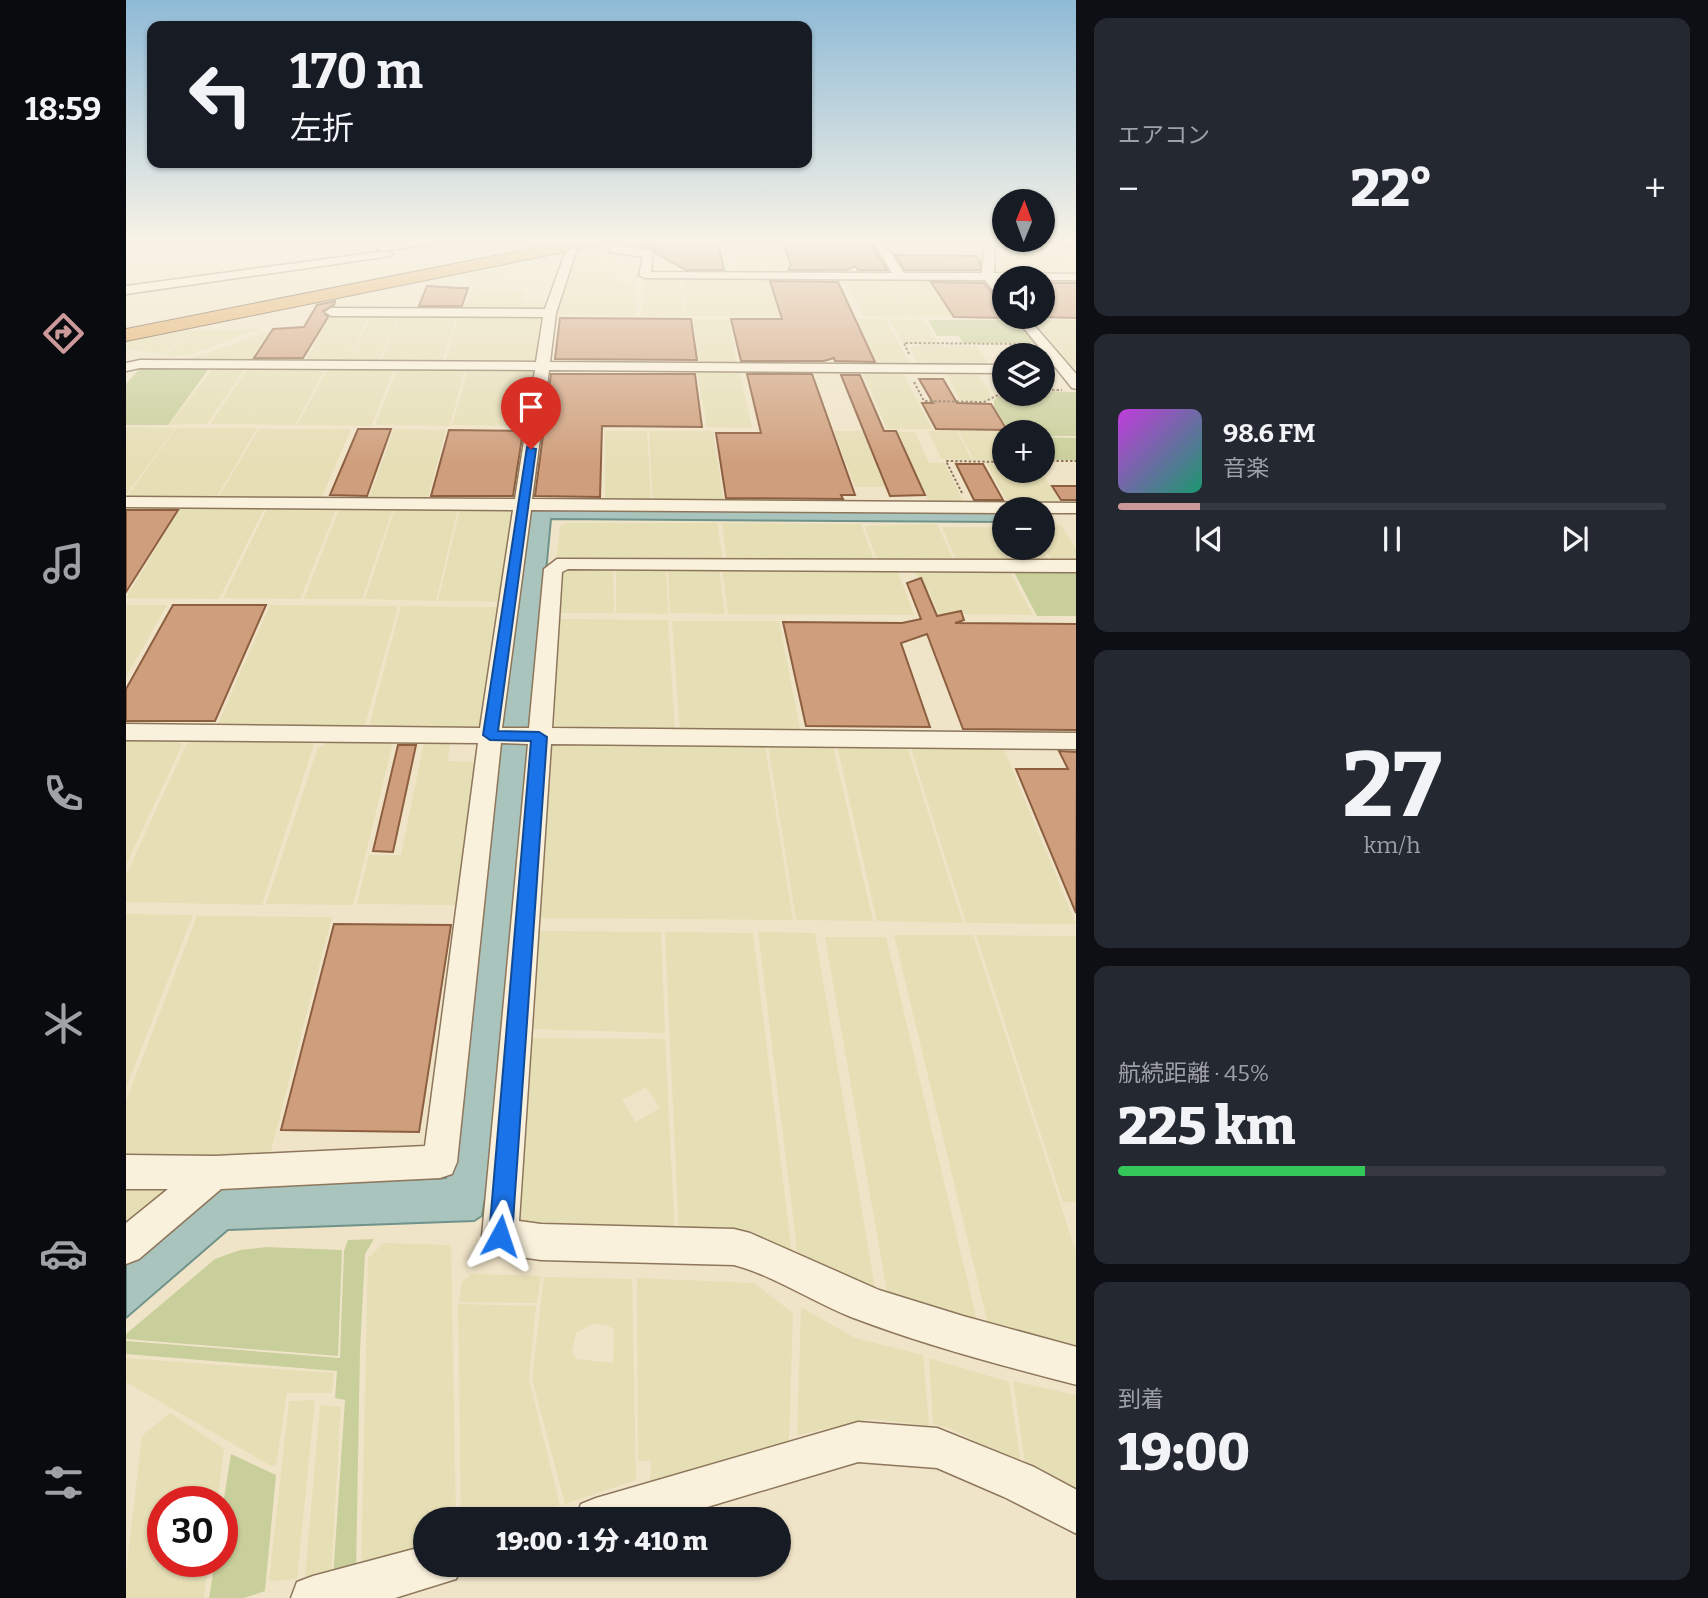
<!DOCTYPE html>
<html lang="ja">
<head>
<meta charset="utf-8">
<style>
	:root { --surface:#171b24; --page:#242831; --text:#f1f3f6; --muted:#9ea1a6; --line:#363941; --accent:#cc999b }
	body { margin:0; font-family:Bitter,"Noto Sans JP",serif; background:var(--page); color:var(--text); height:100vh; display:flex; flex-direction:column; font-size:26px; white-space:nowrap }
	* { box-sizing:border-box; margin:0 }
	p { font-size:23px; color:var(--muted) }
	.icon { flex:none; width:38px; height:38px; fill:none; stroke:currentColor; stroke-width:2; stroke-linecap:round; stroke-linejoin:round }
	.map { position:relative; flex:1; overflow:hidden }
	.details { display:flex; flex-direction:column; gap:18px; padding:18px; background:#0d0f14; width:632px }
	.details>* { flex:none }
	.top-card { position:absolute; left:21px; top:21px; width:665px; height:147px; border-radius:14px; box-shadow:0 2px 5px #0004; background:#171b24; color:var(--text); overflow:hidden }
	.needle { width:46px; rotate:1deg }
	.buttons { position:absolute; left:866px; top:189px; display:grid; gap:14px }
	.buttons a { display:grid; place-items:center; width:63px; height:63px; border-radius:50%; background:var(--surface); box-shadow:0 2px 5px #0004; font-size:35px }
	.speed { position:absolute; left:21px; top:1486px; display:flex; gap:14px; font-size:35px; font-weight:700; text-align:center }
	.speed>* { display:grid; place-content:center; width:91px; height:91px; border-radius:50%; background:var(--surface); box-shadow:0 2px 5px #0004; line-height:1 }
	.speed .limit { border:10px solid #d22; background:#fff; color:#111 }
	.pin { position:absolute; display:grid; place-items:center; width:60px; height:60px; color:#fff; margin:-72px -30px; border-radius:50% 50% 50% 0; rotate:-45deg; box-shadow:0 0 7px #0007 }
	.pin .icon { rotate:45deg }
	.me { position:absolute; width:77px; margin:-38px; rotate:5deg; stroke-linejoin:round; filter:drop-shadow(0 0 5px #0008) }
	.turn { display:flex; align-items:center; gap:24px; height:147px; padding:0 28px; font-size:32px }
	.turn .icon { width:91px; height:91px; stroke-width:2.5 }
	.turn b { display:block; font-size:49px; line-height:60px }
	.big { font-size:52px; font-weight:800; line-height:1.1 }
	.details .tile { flex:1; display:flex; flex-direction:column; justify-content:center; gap:10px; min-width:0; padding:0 24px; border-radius:14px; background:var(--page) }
	.details .dial { align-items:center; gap:0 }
	.dial b { font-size:91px; line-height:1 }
	.song { display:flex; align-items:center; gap:21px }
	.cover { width:84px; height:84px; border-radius:10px; background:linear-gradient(135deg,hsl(290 70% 55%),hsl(160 70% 35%)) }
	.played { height:7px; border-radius:4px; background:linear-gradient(90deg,var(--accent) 15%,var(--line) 15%) }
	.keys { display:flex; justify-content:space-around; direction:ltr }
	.heat { display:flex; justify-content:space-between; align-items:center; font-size:38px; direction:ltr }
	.charge { height:10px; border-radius:5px; background:linear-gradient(90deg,#34c759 45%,var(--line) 0) }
	.trip { position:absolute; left:287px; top:1507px; width:378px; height:70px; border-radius:35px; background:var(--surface); box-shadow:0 2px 5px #0004; font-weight:800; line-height:70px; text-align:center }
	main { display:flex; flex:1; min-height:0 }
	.menu { display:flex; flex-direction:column; width:126px; justify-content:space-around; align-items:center; background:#090b0e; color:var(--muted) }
	.menu .icon { width:49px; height:49px }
	.menu .active { color:var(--accent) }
	.menu b { font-size:32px; color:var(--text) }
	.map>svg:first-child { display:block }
</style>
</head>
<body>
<main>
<nav class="menu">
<b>18:59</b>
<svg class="icon active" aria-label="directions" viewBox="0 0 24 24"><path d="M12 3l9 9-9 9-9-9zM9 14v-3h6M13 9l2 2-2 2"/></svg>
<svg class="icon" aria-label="music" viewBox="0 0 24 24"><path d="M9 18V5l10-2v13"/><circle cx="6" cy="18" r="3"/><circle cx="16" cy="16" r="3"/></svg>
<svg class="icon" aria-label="phone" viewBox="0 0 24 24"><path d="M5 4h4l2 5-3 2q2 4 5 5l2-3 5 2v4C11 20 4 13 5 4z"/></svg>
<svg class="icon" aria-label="climate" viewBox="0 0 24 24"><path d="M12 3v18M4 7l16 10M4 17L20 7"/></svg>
<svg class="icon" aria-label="car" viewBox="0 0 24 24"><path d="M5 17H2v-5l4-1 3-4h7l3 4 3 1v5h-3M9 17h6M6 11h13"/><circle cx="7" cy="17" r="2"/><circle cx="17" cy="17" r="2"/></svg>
<svg class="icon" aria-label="filters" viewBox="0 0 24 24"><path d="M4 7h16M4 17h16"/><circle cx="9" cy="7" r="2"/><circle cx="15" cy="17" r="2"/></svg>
</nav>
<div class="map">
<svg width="951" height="1598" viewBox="0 0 951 1598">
	<rect width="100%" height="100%" fill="#f0e4c8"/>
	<g fill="#e6deb5" fill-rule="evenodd">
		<polygon points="754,240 797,240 800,254 763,254"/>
		<polygon points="799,240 860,240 860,255 803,255"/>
		<polygon points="654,241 666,274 640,274 630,243"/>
		<polygon points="626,243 635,272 613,272 606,246"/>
		<polygon points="450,250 477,250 470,262 496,261 487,281 510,282 509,316 427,314"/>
		<polygon points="873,252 934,253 950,270 950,275 872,275"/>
		<polygon points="389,260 379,279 318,275"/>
		<polygon points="556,276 640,277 654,316 561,316"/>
		<polygon points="517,277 553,277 559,316 516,316"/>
		<polygon points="719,277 760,278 783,317 738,317"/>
		<polygon points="762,277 801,278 828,317 784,317"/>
		<polygon points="346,289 400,292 396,299 400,302 421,303 418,313 336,312"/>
		<polygon points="205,316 242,316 221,362 245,316 273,316 251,364 178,364"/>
		<polygon points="274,316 331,316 315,365 253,364"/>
		<polygon points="333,316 419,317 412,364 319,362"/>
		<polygon points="567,319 603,319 611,366 574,366"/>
		<polygon points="730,319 759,319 785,366 753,366"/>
		<polygon points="764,319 798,320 812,343 776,342"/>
		<polygon points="908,320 950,320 950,367 946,367"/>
		<polygon points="134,329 66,354 46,357 37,355 69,330"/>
		<polygon points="53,330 67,330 36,354 0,349 0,339"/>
		<polygon points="144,331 123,363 44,362 70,357"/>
		<polygon points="795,345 851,346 865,367 794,367 784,348"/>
		<polygon points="88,367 120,367 81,424 43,425"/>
		<polygon points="206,367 269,368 245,426 171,425 202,369"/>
		<polygon points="122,368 199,369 169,425 84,424"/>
		<polygon points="272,368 339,368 324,426 249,425"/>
		<polygon points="342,368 396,368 410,372 403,426 326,425"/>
		<polygon points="571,370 613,370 626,428 581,427"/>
		<polygon points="736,371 776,371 806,429 761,429"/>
		<polygon points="819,371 849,371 866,396 859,401 834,401"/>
		<polygon points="0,427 49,428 0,495"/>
		<polygon points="50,428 131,428 89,500 0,498"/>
		<polygon points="133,429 225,429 194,501 91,500"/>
		<polygon points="268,429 320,430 301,501 242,501"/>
		<polygon points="479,431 521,431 525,503 479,503"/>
		<polygon points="523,431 587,431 598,504 527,503"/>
		<polygon points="708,431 737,431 759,487 729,487"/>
		<polygon points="802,431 831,431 846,460 816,459"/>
		<polygon points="833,431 876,431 878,460 848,460"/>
		<polygon points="771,432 789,432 803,463 819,463 839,506 804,505"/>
		<polygon points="860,463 878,463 878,471 915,471 937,506 884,506"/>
		<polygon points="61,506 139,507 93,599 0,598 54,508"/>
		<polygon points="142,507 211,507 174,599 97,598"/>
		<polygon points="214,507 267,508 236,599 178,599"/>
		<polygon points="274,507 332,508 310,601 239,599 268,511"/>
		<polygon points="391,508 377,602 312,601 334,509"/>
		<polygon points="441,523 591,523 597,561 430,560 434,527"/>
		<polygon points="596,523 735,524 749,563 601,561"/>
		<polygon points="811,524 829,564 752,563 739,526"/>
		<polygon points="917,525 935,525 950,549 950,564 928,564 917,546"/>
		<polygon points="816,527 865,527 886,564 832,564"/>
		<polygon points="880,548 916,548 925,564 888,564"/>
		<polygon points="436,567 540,567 542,614 490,613 490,569 487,569 488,613 429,613"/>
		<polygon points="542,568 593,568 599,614 544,613"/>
		<polygon points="596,568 771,569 788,615 602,614"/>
		<polygon points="788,569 883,570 907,615 812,614 803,590 797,590"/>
		<polygon points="0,605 41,605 0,677"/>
		<polygon points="144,605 272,606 239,725 234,726 233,729 90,728"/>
		<polygon points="275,606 376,607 360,728 242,730"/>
		<polygon points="429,619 542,620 549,733 423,732"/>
		<polygon points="546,621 653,621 675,734 554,732"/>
		<polygon points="0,740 51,741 56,745 0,865"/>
		<polygon points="67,741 189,741 136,905 0,902 0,875 60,745"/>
		<polygon points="199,742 267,742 227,905 140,904 192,747 197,746"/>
		<polygon points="298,742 324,743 322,761 352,762 329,905 231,904 243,855 275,855"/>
		<polygon points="425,743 639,745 667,920 405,918 419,746"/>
		<polygon points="642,745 707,746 747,921 670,920"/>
		<polygon points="711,746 781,746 837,923 751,921"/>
		<polygon points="784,746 877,747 950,924 840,923"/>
		<polygon points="0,914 67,915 0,1088"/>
		<polygon points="71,916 206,917 143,1158 0,1166 0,1101"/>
		<polygon points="411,931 535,932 539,1033 404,1029"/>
		<polygon points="539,932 627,933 666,1254 553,1236"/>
		<polygon points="632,932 689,933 749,1288 672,1258"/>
		<polygon points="768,935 847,935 950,1252 950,1354 863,1328"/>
		<polygon points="850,935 950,936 950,1202 937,1202"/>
		<polygon points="699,937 760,937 851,1321 759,1299 761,1292"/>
		<path d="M399 1038 539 1039 549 1236 391 1222ZM520 1087 534 1108 510 1122 496 1100Z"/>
		<polygon points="0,1189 44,1190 0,1230"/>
		<polygon points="258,1243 325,1245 330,1519 299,1519 299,1550 235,1572 242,1258"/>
		<polygon points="346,1274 415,1276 411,1303 333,1302 336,1282"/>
		<path d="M418 1277 506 1279 510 1480 439 1504 406 1379ZM467 1324 480 1325 488 1329 487 1363 450 1359 446 1351 450 1333Z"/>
		<polygon points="511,1278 628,1283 667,1313 663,1441 524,1481 525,1461 512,1461"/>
		<polygon points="332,1304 410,1306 403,1379 434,1505 389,1519 335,1519"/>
		<polygon points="675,1307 729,1338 797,1355 803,1426 747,1419 671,1435"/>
		<polygon points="0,1358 208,1373 206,1393 161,1393 150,1465 145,1466 0,1382"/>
		<polygon points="803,1358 883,1382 895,1465 823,1428 807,1424"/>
		<polygon points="887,1381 950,1395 950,1491 899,1463"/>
		<polygon points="189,1400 171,1579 143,1581 163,1401"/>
		<polygon points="194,1405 215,1407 205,1576 179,1578"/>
		<polygon points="44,1413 98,1449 91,1501 37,1502 37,1561 83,1561 78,1598 0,1598 0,1572 16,1436"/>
	</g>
	<g fill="#c9cf9b">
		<polygon points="802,320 892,320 911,343 837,343 833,336 811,336"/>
		<polygon points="16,366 84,367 42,425 0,425 0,384"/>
		<path d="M917 391 950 392V436H917V432L879 431 883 430 868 407V400C879 389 901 394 917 394Z"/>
		<polygon points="917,437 950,438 950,460 928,460 917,444"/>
		<polygon points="887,570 951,572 950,616 911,616"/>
		<polygon points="248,1239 239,1254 234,1350 230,1573 207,1578 219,1400 209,1398 211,1371 0,1354 0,1341 214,1358 218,1251 222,1240"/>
		<polygon points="140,1247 216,1250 212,1356 0,1339 0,1334 89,1259 114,1250"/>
		<polygon points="105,1454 150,1475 139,1591 118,1598 83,1598 89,1561 96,1561 96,1511"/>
	</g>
	<polygon fill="#a9c4bc" stroke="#6f938a" stroke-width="2" points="405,507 878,510 878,522 425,519 363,1176 356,1216 348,1221 102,1230 0,1318 0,1264 94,1187 320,1178 351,912"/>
	<g fill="#cf9f7d" stroke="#8d5f41" stroke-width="2">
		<polygon points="504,240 573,240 593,247 598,270 560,270 529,253 529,248 517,246"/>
		<polygon points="656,241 744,242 761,270 732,270 729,266 721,270 662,270 665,265"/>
		<polygon points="769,255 850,256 854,261 854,270 779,270"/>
		<polygon points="644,281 712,282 749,362 709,361 708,358 698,361 615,361 605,319 656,319"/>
		<polygon points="805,282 858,283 872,301 878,302 878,317 884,318 828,317"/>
		<polygon points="917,283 951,283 951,318 917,317"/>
		<polygon points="301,286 333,288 342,288 336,306 293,306"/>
		<polygon points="209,301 208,305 197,311 202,317 177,358 128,358 147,329 178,327 191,305"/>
		<polygon points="434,318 565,319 571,360 429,359"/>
		<polygon points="425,374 569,374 576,427 476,426 474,497 409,496"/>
		<polygon points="621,374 686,374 729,495 715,495 717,499 600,498 590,433 635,433"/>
		<polygon points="715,375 734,375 758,431 770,431 799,495 764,496"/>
		<polygon points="793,379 817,379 831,403 865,404 881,430 810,429 796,403 807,403"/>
		<polygon points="232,429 265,429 241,496 204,495"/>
		<polygon points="323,430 397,431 387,496 305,496"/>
		<polygon points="830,464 857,464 877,500 848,500"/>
		<polygon points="926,486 951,486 951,500 935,500"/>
		<polygon points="0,510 52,510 0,592"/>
		<polygon points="795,578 811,616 835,611 838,620 829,623 951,624 951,730 837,729 801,634 775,643 804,727 680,726 657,622 776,623 795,619 781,583"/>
		<polygon points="47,605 140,605 89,721 0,721 0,689"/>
		<polygon points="272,745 290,745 267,852 247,851"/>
		<polygon points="933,751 951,752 950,913 890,769 942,769"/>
		<polygon points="208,924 325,925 293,1132 155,1130"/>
	</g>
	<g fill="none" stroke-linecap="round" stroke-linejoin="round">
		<g stroke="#8d765c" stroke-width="3">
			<g id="minor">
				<polygon points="294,240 321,240 316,243 256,251 251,248 256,245"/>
				<polygon points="482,240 492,240 493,247 527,250 525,272 766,273 746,240 756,240 778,273 856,273 859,240 869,240 868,273 951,274 951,280 871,280 878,289 878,300 874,299 859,280 519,278 513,275 517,257 484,252"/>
				<polygon points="924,240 951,241 951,247 925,242"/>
				<path d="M447 242 452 245 430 313 424 362 878 365V373L423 370 406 499 951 503V513H917V509H878V513L405 510 376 728H403L418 569 431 559 951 560V572L442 569 436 572 426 728 951 733V749L425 744 393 1221 415 1224 608 1229 624 1233 753 1290 837 1316 951 1347V1385C874 1365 798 1345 725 1317 685 1301 649 1276 608 1265L415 1260 374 1254 362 1248 356 1236 402 744 375 743 331 1162 326 1174 314 1178 95 1189 13 1259 0 1264V1223L42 1189H0V1155L89 1156 299 1146 352 743 0 740V724L354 728 387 510 0 507V497L389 499 409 370 14 368 0 371V363L14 360 410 362 417 317 205 316 199 312 205 308 419 309 442 245Z"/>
				<polygon points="261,251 266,254 265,256 0,294 0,286"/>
				<polygon points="889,317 901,317 951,375 951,389 946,388"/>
				<polygon points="732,1422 811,1428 908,1467 951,1490 951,1534 878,1497 811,1468 732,1462 541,1519 449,1519 455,1504 470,1498"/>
				<polygon points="299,1546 299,1564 337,1564 330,1579 269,1598 165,1598 171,1582 187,1576"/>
			</g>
		</g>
		<g stroke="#5b4430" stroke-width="2">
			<polygon id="highway" points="449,240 480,240 472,245 0,341 0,329"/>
		</g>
		<g stroke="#8d765c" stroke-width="2" stroke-dasharray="2.5 2" stroke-linecap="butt">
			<polyline points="783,354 778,343 899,344"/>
			<polyline points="788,382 798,401 858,402 878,392"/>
			<polyline points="917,390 936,390"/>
			<polyline points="917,461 951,461"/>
			<polyline points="836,493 820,461 878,462"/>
		</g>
		<use href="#minor" fill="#faf1dc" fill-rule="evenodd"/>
		<use href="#highway" fill="#e0a458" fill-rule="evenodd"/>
	</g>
	<linearGradient id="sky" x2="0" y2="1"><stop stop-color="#8fbad6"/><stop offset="0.52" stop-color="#f8f3e6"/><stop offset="1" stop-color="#f8f3e6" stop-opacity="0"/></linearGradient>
	<rect width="951" height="463" fill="url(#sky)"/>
	<polygon fill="#1a73e8" stroke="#114b97" stroke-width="2" points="401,447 410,449 372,731 413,732 421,737 386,1236 382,1244 374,1248 366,1244 363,1236 405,741 364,740 357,735"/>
</svg>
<div class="buttons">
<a><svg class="needle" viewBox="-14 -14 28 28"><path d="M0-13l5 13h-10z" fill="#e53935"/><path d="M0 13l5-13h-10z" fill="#9ea1a6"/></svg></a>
<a><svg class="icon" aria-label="sound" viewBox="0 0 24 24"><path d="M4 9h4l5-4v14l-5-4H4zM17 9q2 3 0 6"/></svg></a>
<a><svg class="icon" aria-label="layers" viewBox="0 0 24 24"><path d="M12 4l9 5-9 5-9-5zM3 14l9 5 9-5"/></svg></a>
<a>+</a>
<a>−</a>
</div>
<div class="speed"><div class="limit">30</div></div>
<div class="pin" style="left:405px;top:449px;background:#d93025"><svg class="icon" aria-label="arrive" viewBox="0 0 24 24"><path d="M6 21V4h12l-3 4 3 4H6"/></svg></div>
<svg class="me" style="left:374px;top:1236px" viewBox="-20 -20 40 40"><path d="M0-17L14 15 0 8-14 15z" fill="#1a73e8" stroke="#fff" stroke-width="4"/></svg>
<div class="trip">19:00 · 1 分 · 410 m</div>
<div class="top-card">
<div class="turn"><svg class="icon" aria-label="left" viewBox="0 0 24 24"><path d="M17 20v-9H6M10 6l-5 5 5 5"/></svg><div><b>170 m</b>左折</div></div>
</div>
</div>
<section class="details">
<div class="tile"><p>エアコン</p>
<div class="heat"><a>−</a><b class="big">22°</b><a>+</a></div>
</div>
<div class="tile">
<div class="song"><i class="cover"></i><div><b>98.6 FM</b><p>音楽</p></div></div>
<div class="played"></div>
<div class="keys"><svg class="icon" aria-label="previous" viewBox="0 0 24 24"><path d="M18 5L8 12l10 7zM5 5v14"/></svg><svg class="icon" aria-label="pause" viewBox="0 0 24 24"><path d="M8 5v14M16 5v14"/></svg><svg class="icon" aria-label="next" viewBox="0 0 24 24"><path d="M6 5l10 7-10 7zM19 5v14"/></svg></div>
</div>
<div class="tile dial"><b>27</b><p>km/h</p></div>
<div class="tile"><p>航続距離 · 45%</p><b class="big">225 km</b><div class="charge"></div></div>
<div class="tile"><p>到着</p><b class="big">19:00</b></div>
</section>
</main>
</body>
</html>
